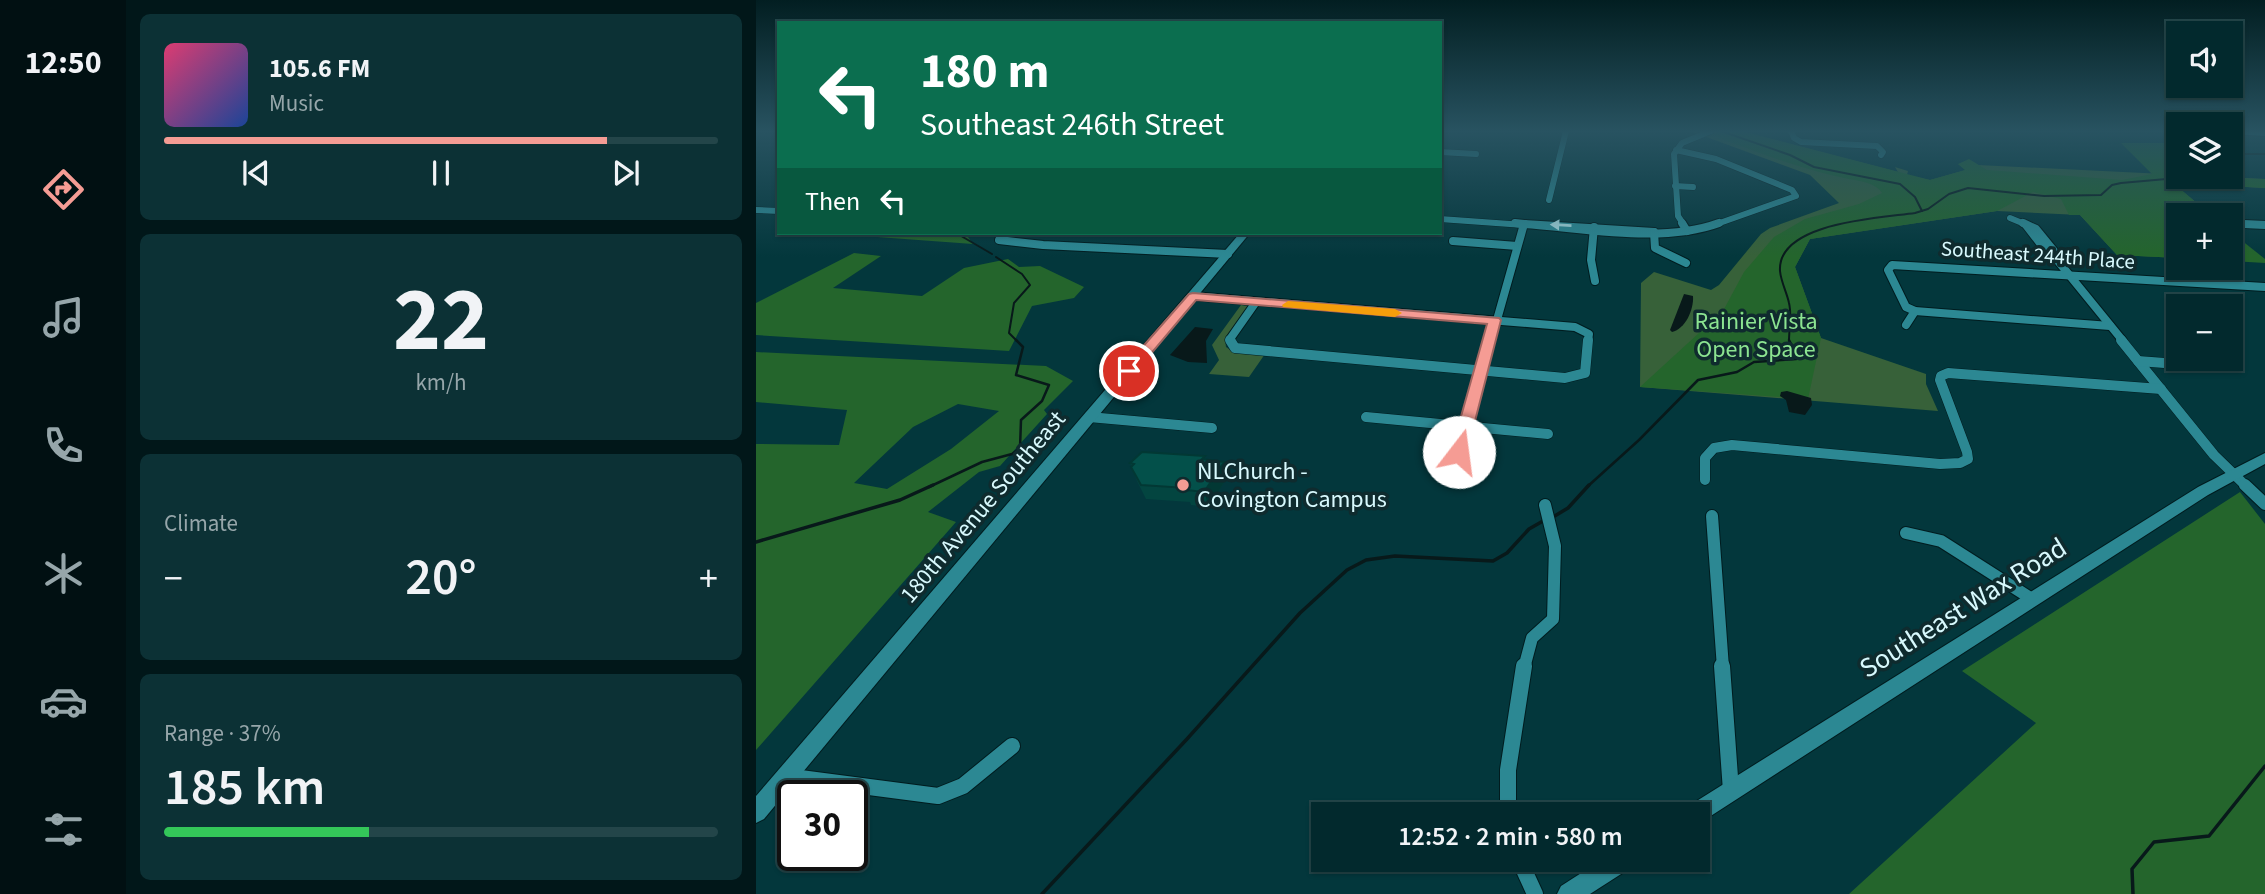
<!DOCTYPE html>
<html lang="en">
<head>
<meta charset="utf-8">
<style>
	:root { --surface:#02292d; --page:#0c3135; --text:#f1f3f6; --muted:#96a6aa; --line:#234549; --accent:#f59c94 }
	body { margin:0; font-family:"Source Sans 3",sans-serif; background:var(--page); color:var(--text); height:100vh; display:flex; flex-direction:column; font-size:26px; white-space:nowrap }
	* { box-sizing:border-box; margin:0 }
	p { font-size:23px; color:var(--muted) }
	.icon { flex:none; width:38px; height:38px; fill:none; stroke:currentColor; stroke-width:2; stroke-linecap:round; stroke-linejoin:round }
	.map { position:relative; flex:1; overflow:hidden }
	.details { display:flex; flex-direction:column; gap:14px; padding:14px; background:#011719; width:630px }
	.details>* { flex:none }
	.guide { position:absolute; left:21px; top:21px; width:665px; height:214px; border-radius:0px; box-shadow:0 2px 5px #0004,0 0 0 2px var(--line); background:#0b6e4f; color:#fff; overflow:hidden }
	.controls { position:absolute; left:1410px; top:21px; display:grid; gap:14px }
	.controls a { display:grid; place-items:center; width:77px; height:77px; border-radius:0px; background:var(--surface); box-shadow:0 2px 5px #0004,0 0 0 2px var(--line); font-size:35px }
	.speed { position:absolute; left:21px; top:780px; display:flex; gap:14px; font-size:35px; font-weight:700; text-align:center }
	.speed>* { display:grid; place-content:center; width:91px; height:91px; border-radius:50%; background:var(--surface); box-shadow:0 2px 5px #0004,0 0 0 2px var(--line); line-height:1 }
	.speed .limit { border:4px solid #111; border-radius:10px; background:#fff; color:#111 }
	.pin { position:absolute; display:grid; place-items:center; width:60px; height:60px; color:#fff; margin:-30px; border:4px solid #fff; border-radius:50%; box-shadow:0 2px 7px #0007 }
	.me { position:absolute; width:77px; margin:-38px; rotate:15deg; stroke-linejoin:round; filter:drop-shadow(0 0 5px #0008) }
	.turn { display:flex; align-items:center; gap:24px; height:147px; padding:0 28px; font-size:32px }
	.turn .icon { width:91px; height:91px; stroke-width:2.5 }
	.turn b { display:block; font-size:49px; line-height:60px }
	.then { display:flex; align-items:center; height:66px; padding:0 28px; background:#0003; gap:14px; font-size:26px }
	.big { font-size:52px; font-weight:600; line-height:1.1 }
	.details .card { flex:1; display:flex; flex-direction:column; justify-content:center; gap:10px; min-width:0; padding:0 24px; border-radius:10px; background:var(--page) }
	.details .dial { align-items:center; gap:0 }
	.dial b { font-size:91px; line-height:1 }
	.song { display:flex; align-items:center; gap:21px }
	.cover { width:84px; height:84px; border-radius:10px; background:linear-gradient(135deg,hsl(340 70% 55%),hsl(220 70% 35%)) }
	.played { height:7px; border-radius:4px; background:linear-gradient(90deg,var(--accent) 80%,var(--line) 80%) }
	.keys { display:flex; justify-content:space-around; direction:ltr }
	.heat { display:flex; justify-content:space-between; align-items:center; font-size:38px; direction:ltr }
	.charge { height:10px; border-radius:5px; background:linear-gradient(90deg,#34c759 37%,var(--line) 0) }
	.trip { position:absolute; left:555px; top:802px; width:399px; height:70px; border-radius:0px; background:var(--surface); box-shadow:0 2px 5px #0004,0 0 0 2px var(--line); font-weight:600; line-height:70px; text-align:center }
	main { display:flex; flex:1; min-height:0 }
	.tabs { display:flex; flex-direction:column; width:126px; justify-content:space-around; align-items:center; background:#011012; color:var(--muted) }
	.tabs .icon { width:49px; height:49px }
	.tabs .on { color:var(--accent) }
	.tabs b { font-size:32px; color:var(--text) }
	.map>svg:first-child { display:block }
</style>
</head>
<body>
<main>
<nav class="tabs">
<b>12:50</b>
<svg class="icon on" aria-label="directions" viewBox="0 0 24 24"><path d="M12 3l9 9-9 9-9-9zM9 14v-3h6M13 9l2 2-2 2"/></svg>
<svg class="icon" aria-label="music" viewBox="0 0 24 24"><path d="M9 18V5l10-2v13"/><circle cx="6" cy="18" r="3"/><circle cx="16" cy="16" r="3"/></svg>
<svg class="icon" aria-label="phone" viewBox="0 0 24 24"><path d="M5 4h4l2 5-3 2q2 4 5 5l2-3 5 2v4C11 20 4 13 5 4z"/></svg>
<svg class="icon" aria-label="climate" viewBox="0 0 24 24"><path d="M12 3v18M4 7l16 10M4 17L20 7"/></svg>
<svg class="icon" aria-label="car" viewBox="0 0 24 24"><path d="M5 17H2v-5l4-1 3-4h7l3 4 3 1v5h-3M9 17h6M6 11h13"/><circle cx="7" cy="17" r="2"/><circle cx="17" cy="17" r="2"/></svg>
<svg class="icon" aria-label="filters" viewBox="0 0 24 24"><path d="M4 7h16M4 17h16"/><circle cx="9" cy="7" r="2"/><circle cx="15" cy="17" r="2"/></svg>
</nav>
<section class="details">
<div class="card">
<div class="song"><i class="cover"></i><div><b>105.6 FM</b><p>Music</p></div></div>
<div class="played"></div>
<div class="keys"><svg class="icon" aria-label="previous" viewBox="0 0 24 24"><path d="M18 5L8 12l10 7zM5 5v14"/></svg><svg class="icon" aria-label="pause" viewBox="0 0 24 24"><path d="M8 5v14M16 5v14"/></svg><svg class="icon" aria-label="next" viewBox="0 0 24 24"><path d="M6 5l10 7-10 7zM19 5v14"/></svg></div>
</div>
<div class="card dial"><b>22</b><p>km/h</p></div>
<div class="card"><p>Climate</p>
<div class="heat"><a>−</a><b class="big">20°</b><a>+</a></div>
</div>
<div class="card"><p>Range · 37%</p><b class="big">185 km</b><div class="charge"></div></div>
</section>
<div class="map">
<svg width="1509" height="894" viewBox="0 0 1509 894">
	<rect width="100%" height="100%" fill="#03373c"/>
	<g fill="#376139">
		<polygon points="934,131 985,131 1142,172 1139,167 1152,171 1151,175 1174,180 1210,170 1202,164 1509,179 1509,188 1417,183 1455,215 1423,215 1423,258 1361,255 1324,215 1241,211 1054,239 1039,267 1065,338 1170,374 1170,384 1182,411 884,387 885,283 898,272 955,290 963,285 1005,234 1014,228 1083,203 1054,175"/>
		<polygon points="485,305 492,306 491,308 469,339 470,347 476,351 509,354 493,377 453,374 463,360 456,345"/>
	</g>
	<g fill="#24652c" fill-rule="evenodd">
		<path d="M963 131H985L1174 180 1209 170 1202 164 1213 159 1231 170 1366 180 1396 174 1365 143H1422L1423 177 1509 179V188L1417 183 1455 215H1423V258L1361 255 1324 215H1313L1305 199 1277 192 1241 211 1054 239 1039 267 1065 338 1052 399 884 387 967 311 988 272 1018 237 1049 219 1103 204 1126 193C1120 183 1105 181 1093 179 1050 171 1010 155 968 140L959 135Z"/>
		<polygon points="1475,232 1509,259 1509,263 1475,261"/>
		<polygon points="130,233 209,233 217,244 121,237"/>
		<polygon points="98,253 125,256 77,288 166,296 208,268 252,259 263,267 284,266 328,287 318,298 276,306 253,351 0,335 0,303"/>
		<path d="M0 352 290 366 317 381 288 410 291 414 244 466 223 472 172 512 200 522 0 750V444L83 445 91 410 0 402ZM202 404 243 411 195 449 131 489 98 483 157 427Z"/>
		<polygon points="1484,492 1509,524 1509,894 1093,894 1280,723 1206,671"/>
	</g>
	<g fill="#08191a">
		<path d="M928 294 937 296C938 310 929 329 916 332L914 330Z"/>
		<polygon points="439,327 457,329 450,341 451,363 432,362 414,355"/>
		<polygon points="1031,391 1055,398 1056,405 1049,415 1033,412 1030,400 1024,396 1025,392"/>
	</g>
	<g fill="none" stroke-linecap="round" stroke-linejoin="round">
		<g stroke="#08191a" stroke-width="2">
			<polyline points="965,131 1034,155 1058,167 1144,184 1159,197 1166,211"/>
			<polyline points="1475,161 1485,154 1509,154"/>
			<polyline points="200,233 236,254"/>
			<polyline points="240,257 266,274 274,285 258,303 253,333 261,341"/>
			<path d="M1033 341C1033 329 1036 315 1033 303 1031 293 1025 282 1024 271 1021 222 1125 218 1159 213L1172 209 1193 194 1212 188 1288 196 1345 195 1356 185 1365 183 1433 177"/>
		</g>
		<g stroke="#08191a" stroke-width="2.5">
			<polyline points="173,487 226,462 256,454 264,448 265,420 286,401 293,385 260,375 267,347 260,340"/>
			<polyline points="831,487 883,440 942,380 981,372 998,362 1040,359 1042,357 1033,340"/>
		</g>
		<g stroke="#08191a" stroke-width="3.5">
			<polyline points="797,517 812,508 833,485"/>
			<polyline points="0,542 144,500 177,485"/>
			<polyline points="286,894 431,739 544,613 591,570 610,560 639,556 737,561 751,553 773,529 787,521"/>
			<polyline points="1377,894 1376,869 1398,842 1453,836 1509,766"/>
		</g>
		<g stroke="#011c1f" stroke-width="7">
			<g id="minor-far4">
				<polyline points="1035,131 1038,138 1045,142 1121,146 1127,152 1125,155"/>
				<polyline points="920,150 960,159 1036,190 1040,196 958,225"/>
				<polyline points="684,152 720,154"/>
				<polyline points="919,186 937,187"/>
				<polyline points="793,200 810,131"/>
				<polyline points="0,210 23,211"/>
				<polyline points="1254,218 1271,225"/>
				<polyline points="684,219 768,225"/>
				<polyline points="1488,224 1509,225"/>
				<polyline points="785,225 768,224 788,225"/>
				<polyline points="928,225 922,216 918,154 926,143 955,131"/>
			</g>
		</g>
		<g stroke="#011c1f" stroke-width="10">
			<g id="minor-far3">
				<polyline points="926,223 931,231"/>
				<polyline points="1267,223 1280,229 1298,251 1297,255 1290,251 1270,225"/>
				<polyline points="1488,224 1509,225"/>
				<polyline points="838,227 835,260 839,281"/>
				<path d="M898 232 768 224C828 228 906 244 963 223"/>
				<polyline points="898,232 899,248 930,263"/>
				<polyline points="243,240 287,245 472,254"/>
				<polyline points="697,241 761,246"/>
				<polyline points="1297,255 1367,341"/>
				<polyline points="437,296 819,327 833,334 832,341"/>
				<polyline points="1159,311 1354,326"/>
				<polyline points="1150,325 1159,311 1150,307 1132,270 1136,265 1509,287"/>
				<polyline points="475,341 474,339 500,302"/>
				<polyline points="735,341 768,224 759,223"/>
			</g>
		</g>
		<g stroke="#011c1f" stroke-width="11">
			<g id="minor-far2">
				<polyline points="474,340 479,348 809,378 829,373 832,340"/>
				<polyline points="1365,340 1458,455 1491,487"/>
				<polyline points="1382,361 1435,365"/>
				<polyline points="333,417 456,428"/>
				<polyline points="610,417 792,434"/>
				<polyline points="703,452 735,340"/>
				<polyline points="949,480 949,458 958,448 976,445 1184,464 1204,463 1212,459 1211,452 1184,380 1185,376 1192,373 1405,389"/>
			</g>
		</g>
		<g stroke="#011c1f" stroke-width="14">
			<g id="minor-far1">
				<polyline points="1489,485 1509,504"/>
				<polyline points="956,516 967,668"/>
				<polyline points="1150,533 1185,541 1276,599"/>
				<polyline points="768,668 776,638 797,619 799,546 789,505"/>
			</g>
		</g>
		<g stroke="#011c1f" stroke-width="18">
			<g id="minor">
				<polyline points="966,666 975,791"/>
				<polyline points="29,776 182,796 207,786 256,746"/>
				<polyline points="752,814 752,770 768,666"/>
				<polyline points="763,859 779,894"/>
			</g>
		</g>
		<g stroke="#011c1f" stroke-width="2">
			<g id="tertiary">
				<polygon points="484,233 494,233 8,819 0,823 0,796"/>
				<polygon points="1509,453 1509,464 1452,495 947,821 942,824 942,814 928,814 931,807 1442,487"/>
				<polygon points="847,859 879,859 876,867 834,894 801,894 805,886"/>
			</g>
		</g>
		<g stroke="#011c1f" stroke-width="2">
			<polygon id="secondary" points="1475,131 1509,131 1509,136 1477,134"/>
		</g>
		<use href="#minor-far4" stroke="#2c8893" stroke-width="6"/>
		<use href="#minor-far3" stroke="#2c8893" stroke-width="8"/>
		<use href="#minor-far2" stroke="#2c8893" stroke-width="10"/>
		<use href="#minor-far1" stroke="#2c8893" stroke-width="12"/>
		<use href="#minor" stroke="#2c8893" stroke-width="16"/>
		<use href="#tertiary" fill="#2c8893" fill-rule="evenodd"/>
		<use href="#secondary" fill="#2c8893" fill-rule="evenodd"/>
	</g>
	<polygon fill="#034540" points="450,460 468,462 472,476 453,507 435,505 434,502 390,499 381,481 374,463"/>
	<polygon fill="#023834" points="468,462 472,476 453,507 448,492"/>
	<polygon fill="#03504a" stroke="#023834" stroke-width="2" points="386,452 449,456 446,459 468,462 448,492 430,490 432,488 385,485 375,467 378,464 374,463"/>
	<defs><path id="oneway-solid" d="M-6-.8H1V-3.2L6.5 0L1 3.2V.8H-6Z" transform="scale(1.75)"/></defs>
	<use fill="#a4d7dd" href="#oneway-solid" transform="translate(805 225) rotate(-177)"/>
	<linearGradient id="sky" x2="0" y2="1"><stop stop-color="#021e21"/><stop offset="0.51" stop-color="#285361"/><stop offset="1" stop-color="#285361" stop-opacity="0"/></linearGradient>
	<rect width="1509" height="257" fill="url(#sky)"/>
	<polygon fill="#f59c94" stroke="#9f6560" stroke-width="2" points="437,293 743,318 745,320 711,452 703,457 695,452 731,324 440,300 378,374 368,374 368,368 433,294"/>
	<polygon fill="#f59e0b" points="532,301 639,309 646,313 639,317 527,307 526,305"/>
	<circle fill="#f59c94" stroke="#0f2b2e" stroke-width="2.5" cx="427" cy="485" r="7"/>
	<g text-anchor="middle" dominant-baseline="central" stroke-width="7" stroke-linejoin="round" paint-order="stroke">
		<g font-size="21" fill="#d8f9fd" stroke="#0f2b2e">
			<text transform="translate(1282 255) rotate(4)">Southeast 244th Place</text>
		</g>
		<g font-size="24" fill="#8ce491" stroke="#0f2b2e">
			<text x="1000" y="321">Rainier Vista<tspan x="1000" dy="28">Open Space</tspan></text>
		</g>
		<g font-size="24" fill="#d8f9fd" stroke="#0f2b2e" text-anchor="start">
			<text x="441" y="471">NLChurch -<tspan x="441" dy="28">Covington Campus</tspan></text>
		</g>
		<g font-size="24" fill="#d8f9fd" stroke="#0f2b2e">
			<text transform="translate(227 507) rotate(-50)">180th Avenue Southeast</text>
		</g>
		<g font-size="28" fill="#d8f9fd" stroke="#0f2b2e">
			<text transform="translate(1207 608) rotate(-32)">Southeast Wax Road</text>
		</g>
	</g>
</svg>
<div class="controls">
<a><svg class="icon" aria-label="sound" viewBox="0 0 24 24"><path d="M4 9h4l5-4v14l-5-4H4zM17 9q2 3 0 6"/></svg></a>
<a><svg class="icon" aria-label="layers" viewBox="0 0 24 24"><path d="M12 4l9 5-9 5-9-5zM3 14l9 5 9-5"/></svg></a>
<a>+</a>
<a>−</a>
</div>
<div class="speed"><div class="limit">30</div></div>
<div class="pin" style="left:373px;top:371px;background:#d93025"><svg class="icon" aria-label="arrive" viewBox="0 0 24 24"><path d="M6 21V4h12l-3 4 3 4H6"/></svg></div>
<svg class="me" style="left:703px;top:452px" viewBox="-20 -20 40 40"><circle r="19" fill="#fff"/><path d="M0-13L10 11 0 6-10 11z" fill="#f59c94"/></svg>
<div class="trip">12:52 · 2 min · 580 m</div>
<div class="guide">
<div class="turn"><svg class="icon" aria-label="left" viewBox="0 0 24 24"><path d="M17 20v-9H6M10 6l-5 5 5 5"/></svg><div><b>180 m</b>Southeast 246th Street</div></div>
<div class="then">Then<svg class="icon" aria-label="left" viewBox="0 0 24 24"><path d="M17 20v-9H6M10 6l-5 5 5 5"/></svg></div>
</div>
</div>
</main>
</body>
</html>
